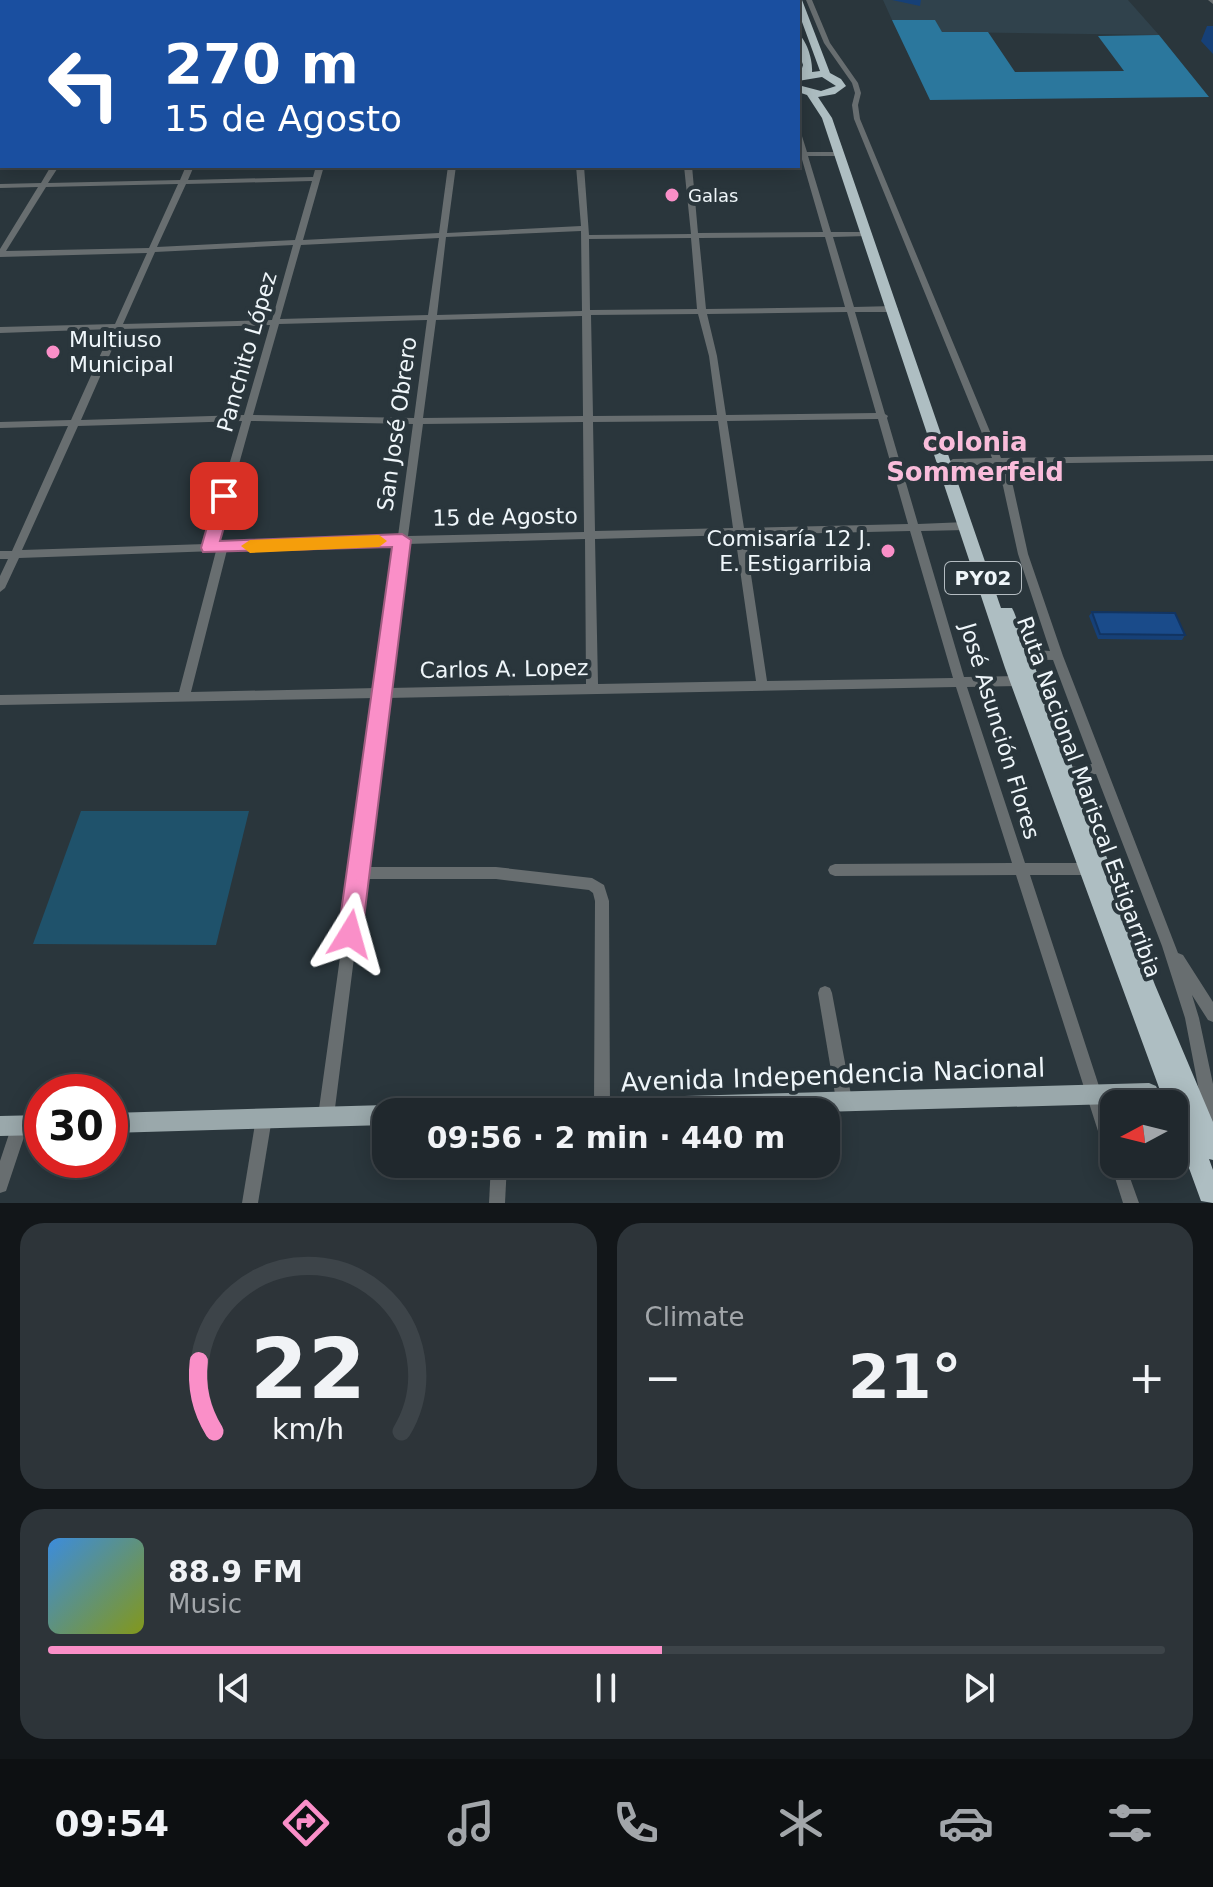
<!DOCTYPE html>
<html lang="en">
<head>
<meta charset="utf-8">
<style>
	:root { --surface:#20282d; --page:#2d3439; --text:#f1f3f6; --muted:#a2a6aa; --line:#3d4449; --accent:#fa8fc8 }
	body { margin:0; font-family:"DejaVu Sans",sans-serif; background:var(--page); color:var(--text); height:100vh; display:flex; flex-direction:column; font-size:30px; white-space:nowrap }
	* { box-sizing:border-box; margin:0 }
	p { font-size:26px; color:var(--muted) }
	.icon { flex:none; width:44px; height:44px; fill:none; stroke:currentColor; stroke-width:2; stroke-linecap:round; stroke-linejoin:round }
	.map { position:relative; height:1203px; overflow:hidden }
	.panel { display:flex; flex-direction:column; gap:20px; padding:20px; background:#121619; flex:1 }
	.panel>* { flex:none }
	.top-card { position:absolute; left:0px; top:0px; width:800px; height:168px; box-shadow:0 4px 20px #0003,0 0 0 2px var(--line); background:#1a4fa0; color:#fff; overflow:hidden }
	.needle { width:52px; rotate:263deg }
	.fabs { position:absolute; left:1100px; top:1090px; display:grid; gap:16px }
	.fabs a { display:grid; place-items:center; width:88px; height:88px; border-radius:16px; background:var(--surface); box-shadow:0 4px 20px #0003,0 0 0 2px var(--line); font-size:40px }
	.speed { position:absolute; left:24px; top:1074px; display:flex; gap:16px; font-size:40px; font-weight:700; text-align:center }
	.speed>* { display:grid; place-content:center; width:104px; height:104px; border-radius:50%; background:var(--surface); box-shadow:0 4px 20px #0003,0 0 0 2px var(--line); line-height:1 }
	.speed .limit { border:12px solid #d22; background:#fff; color:#111 }
	.pin { position:absolute; display:grid; place-items:center; width:68px; height:68px; color:#fff; margin:-34px; border-radius:16px; box-shadow:0 4px 12px #0006 }
	.me { position:absolute; width:88px; margin:-44px; rotate:8deg; stroke-linejoin:round; filter:drop-shadow(0 0 6px #0008) }
	.turn { display:flex; align-items:center; gap:28px; height:168px; padding:0 32px; font-size:36px }
	.turn .icon { width:104px; height:104px; stroke-width:2.5 }
	.turn b { display:block; font-size:56px; line-height:68px }
	.big { font-size:60px; font-weight:700; line-height:1.1 }
	.panel .widget { flex:1; display:flex; flex-direction:column; justify-content:center; gap:12px; min-width:0; padding:0 28px; border-radius:24px; background:var(--page) }
	.panel .dial { align-items:center; gap:0 }
	.dial svg { height:208px; overflow:visible; fill:none; stroke:var(--line); stroke-width:7; stroke-linecap:round; text-anchor:middle }
	.dial text { fill:var(--text); stroke:none }
	.song { display:flex; align-items:center; gap:24px }
	.cover { width:96px; height:96px; border-radius:12px; background:linear-gradient(135deg,hsl(210 70% 55%),hsl(70 70% 35%)) }
	.played { height:8px; border-radius:4px; background:linear-gradient(90deg,var(--accent) 55%,var(--line) 55%) }
	.keys { display:flex; justify-content:space-around; direction:ltr }
	.heat { display:flex; justify-content:space-between; align-items:center; font-size:44px; direction:ltr }
	.panel .tiles { flex:1; display:grid; gap:20px; grid-template-columns:1fr 1fr }
	.widget:last-child { grid-column:span 2 }
	.trip { position:absolute; left:372px; top:1098px; width:468px; height:80px; border-radius:24px; background:var(--surface); box-shadow:0 4px 20px #0003,0 0 0 2px var(--line); font-weight:700; line-height:80px; text-align:center }
	.dock { display:flex; height:128px; justify-content:space-around; align-items:center; background:#0d1012; color:var(--muted) }
	.dock .icon { width:56px; height:56px }
	.dock .selected { color:var(--accent) }
	.dock b { font-size:36px; color:var(--text) }
	.map>svg:first-child { display:block }
</style>
</head>
<body>
<div class="map">
<svg width="1213" height="1203" viewBox="0 0 1213 1203">
	<rect width="100%" height="100%" fill="#2a363c"/>
	<polygon fill="#30424c" points="883,0 1128,0 1159,35 942,32 934,20 892,20"/>
	<polygon fill="#1f526b" points="81,811 249,811 216,945 33,944"/>
	<polygon fill="#2b779d" points="892,20 935,20 942,32 988,32 1015,72 1124,71 1098,36 1159,35 1209,97 930,100"/>
	<g fill="none" stroke-linecap="round" stroke-linejoin="round">
		<g fill="#686e70" fill-rule="evenodd">
			<polygon points="44,0 50,0 49,2 43,2"/>
			<polygon points="154,0 160,0 159,2 153,2"/>
			<polygon points="256,0 262,0 261,2 255,2"/>
			<polygon points="361,0 368,0 365,2 358,2"/>
			<polygon points="471,0 477,0 476,2 470,2"/>
			<rect x="575" y="0" width="6" height="2"/>
			<polygon points="591,0 674,0 677,2 588,2"/>
			<rect x="756" y="0" width="6" height="2"/>
			<polygon points="806,0 812,0 830,43 858,83 861,93 858,105 860,119 1001,458 1213,455 1213,461 1004,464 1013,486 1028,554 1063,656 1178,953 1183,955 1213,1002 1213,1022 1208,1020 1192,995 1199,1018 1213,1084 1213,1130 1208,1127 1205,1122 1185,1018 1162,946 1096,774 1064,778 1060,777 1058,773 1060,769 1064,768 1092,764 1053,660 1021,659 1017,657 1015,654 1017,651 1021,649 1050,651 1018,554 1003,486 994,465 953,465 948,462 953,459 992,458 854,119 852,105 855,93 852,83 824,43"/>
			<polygon points="1208,0 1213,0 1213,4"/>
			<rect x="0" y="16" width="2" height="4"/>
			<polygon points="2,59 2,65 0,66 0,60"/>
			<rect x="0" y="90" width="2" height="4"/>
			<path d="M798 131 801 133 807 152H839L843 154 839 156H808L831 232H867L871 234 867 236 833 237 854 307 894 306 898 309 894 312H855L885 414 888 416 887 418 918 524 966 522 971 526 966 530 921 531 964 677 1018 676 1022 678 1024 681 1022 684 1018 686 967 687 1025 863H1087L1092 865 1094 869 1092 873 1087 875H1030L1114 1132V1164H1125L1139 1203H1123L1110 1162 1106 1156 1016 875 835 876 830 874 828 870 830 866 835 864 1012 863 956 687 387 698 366 867H496L592 878 604 885 609 901 610 1108 608 1112H596L594 1108 595 901 593 893 589 890 496 879H364L334 1116 331 1121 326 1124 321 1121 318 1116 376 698 0 705V695L179 692 216 551 19 558 5 588 0 592V576L8 559H0V551H12L68 426 0 428V422L71 420 112 329 0 333V327L115 324 147 253 0 257V249L38 187 0 188V184L41 183 51 166H59L48 183 180 180 186 166H194L188 180 313 177 316 166H324L303 240 439 233 448 166H456L447 233 581 226 576 166H584L589 235 691 234 684 166H692L698 233 823 232 801 156H798V152H800ZM312 181 295 240 157 247 186 184ZM178 184 149 248 6 251 46 187ZM581 231 582 311 437 315 446 237ZM825 237 845 307 706 309 699 238ZM439 238 428 315 280 319 301 245ZM691 238 697 309 590 310 589 239ZM293 245 272 320 123 324 155 252ZM847 312 876 413 726 415 717 356 707 314ZM698 314 709 356 717 415 593 416 591 315ZM582 316 583 416 423 418 436 320ZM427 320 414 418 253 415 279 324ZM270 325 244 415 81 420 121 329ZM878 419 908 524 744 528 727 421ZM242 421 206 544 22 550 78 426ZM251 421 413 424 398 536 217 543ZM718 421 733 528 595 531 593 422ZM583 422 584 532 408 536 423 424ZM910 531 953 678 767 681 745 535ZM735 535 756 681 598 684 595 539ZM585 539 586 684 389 688 407 544ZM397 544 377 688 191 692 227 550Z"/>
			<polygon points="825,986 830,988 832,993 852,1100 849,1105 844,1108 839,1105 836,1100 818,993 820,988"/>
			<polygon points="264,1110 269,1113 272,1118 258,1203 242,1203 256,1118 259,1113"/>
			<polygon points="20,1117 26,1119 28,1125 6,1191 0,1193 0,1161 14,1119"/>
			<polygon points="491,1164 507,1164 505,1203 489,1203"/>
		</g>
		<g fill="#9aa8ab" fill-rule="evenodd">
			<polygon points="1149,1083 1156,1086 1159,1093 1156,1100 1149,1103 820,1112 460,1112 463,1105 470,1102"/>
			<polygon points="386,1105 393,1108 395,1112 386,1112 386,1125 110,1133 110,1113"/>
			<polygon points="42,1115 42,1135 0,1136 0,1116"/>
		</g>
		<g fill="#aebec2" fill-rule="evenodd">
			<polygon points="782,0 790,0 791,2 783,2"/>
			<path d="M794 0H802L830 73 841 79 846 86 835 94 818 97 832 118 1001 608H1012L1014 612 1155 985 1213 1122V1160L1209 1159 1213 1170V1203L1201 1201 1174 1127V1104H1165L1005 668 822 118 807 95 798 92V85L821 91 836 86 822 77 798 81 803 65 798 50V34C807 40 813 61 812 72L820 71 798 11V2Z"/>
		</g>
	</g>
	<g fill="#164077">
		<polygon points="892,0 921,0 920,6"/>
		<polygon points="1207,26 1213,26 1213,54 1201,41"/>
		<polygon points="1092,612 1185,635 1182,640 1098,639 1089,616"/>
	</g>
	<polygon fill="#1a4b8a" stroke="#123461" stroke-width="2" points="1092,612 1175,613 1185,635 1100,634"/>
	<polygon fill="#fa8fc8" stroke="#a25d82" stroke-width="2" points="224,490 233,496 220,541 402,534 411,540 362,934 358,942 350,945 342,942 338,934 392,547 203,552 201,548 216,496"/>
	<polygon fill="#f59e0b" points="379,535 387,541 379,547 250,553 241,546 250,540"/>
	<g fill="#fa8fc8" stroke="#2a363c" stroke-width="3">
		<circle cx="672" cy="195" r="8"/>
		<circle cx="53" cy="352" r="8"/>
		<circle cx="888" cy="551" r="8"/>
	</g>
	<g text-anchor="middle" dominant-baseline="central" stroke-width="8" stroke-linejoin="round" paint-order="stroke">
		<g font-size="18" fill="#eff6fa" stroke="#2a363c" text-anchor="start">
			<text x="688" y="195">Galas</text>
		</g>
		<rect fill="#2a363c" stroke="#b4bcc1" stroke-width="2" x="945" y="562" width="76" height="32" rx="6"/>
		<g font-size="20" font-weight="bold" fill="#eff6fa">
			<text x="983" y="578">PY02</text>
		</g>
		<g font-size="22" fill="#eff6fa" stroke="#2a363c" text-anchor="start">
			<text x="69" y="339">Multiuso<tspan x="69" dy="25">Municipal</tspan></text>
			<text x="872" y="538" text-anchor="end">Comisaría 12 J.<tspan x="872" dy="25">E. Estigarribia</tspan></text>
		</g>
		<g font-size="22" fill="#eff6fa" stroke="#2a363c">
			<text transform="translate(247 352) rotate(-74)">Panchito López</text>
			<text transform="translate(397 424) rotate(-82)">San José Obrero</text>
			<text transform="translate(505 517) rotate(-1)">15 de Agosto</text>
			<text transform="translate(504 669) rotate(-1)">Carlos A. Lopez</text>
			<text transform="translate(1000 731) rotate(73)">José Asunción Flores</text>
			<text transform="translate(1089 797) rotate(70)">Ruta Nacional Mariscal Estigarribia</text>
		</g>
		<g font-size="26" font-weight="bold" fill="#f9bcda" stroke="#2a363c">
			<text x="975" y="442">colonia<tspan x="975" dy="30">Sommerfeld</tspan></text>
		</g>
		<g font-size="26" fill="#eff6fa" stroke="#2a363c">
			<text transform="translate(833 1075) rotate(-2)">Avenida Independencia Nacional</text>
		</g>
	</g>
</svg>
<div class="fabs">
<a><svg class="needle" viewBox="-14 -14 28 28"><path d="M0-13l5 13h-10z" fill="#e53935"/><path d="M0 13l5-13h-10z" fill="#a2a6aa"/></svg></a>
</div>
<div class="speed"><div class="limit">30</div></div>
<div class="pin" style="left:224px;top:496px;background:#d93025"><svg class="icon" aria-label="arrive" viewBox="0 0 24 24"><path d="M6 21V4h12l-3 4 3 4H6"/></svg></div>
<svg class="me" style="left:350px;top:934px" viewBox="-20 -20 40 40"><path d="M0-17L14 15 0 8-14 15z" fill="#fa8fc8" stroke="#fff" stroke-width="4"/></svg>
<div class="trip">09:56 · 2 min · 440 m</div>
<div class="top-card">
<div class="turn"><svg class="icon" aria-label="left" viewBox="0 0 24 24"><path d="M17 20v-9H6M10 6l-5 5 5 5"/></svg><div><b>270 m</b>15 de Agosto</div></div>
</div>
</div>
<section class="panel">
<div class="tiles">
<div class="widget dial"><svg viewBox="0 0 100 80">
<path d="M14 69A42 42 0 1 1 86 69"/>
<path d="M14 69A42 42 0 0 1 8 42" stroke="#fa8fc8"/>
<text x="50" y="56" font-size="32" font-weight="700">22</text>
<text x="50" y="72" font-size="11">km/h</text>
</svg></div>
<div class="widget"><p>Climate</p>
<div class="heat"><a>−</a><b class="big">21°</b><a>+</a></div>
</div>
<div class="widget">
<div class="song"><i class="cover"></i><div><b>88.9 FM</b><p>Music</p></div></div>
<div class="played"></div>
<div class="keys"><svg class="icon" aria-label="previous" viewBox="0 0 24 24"><path d="M18 5L8 12l10 7zM5 5v14"/></svg><svg class="icon" aria-label="pause" viewBox="0 0 24 24"><path d="M8 5v14M16 5v14"/></svg><svg class="icon" aria-label="next" viewBox="0 0 24 24"><path d="M6 5l10 7-10 7zM19 5v14"/></svg></div>
</div>
</div>
</section>
<nav class="dock">
<b>09:54</b>
<svg class="icon selected" aria-label="directions" viewBox="0 0 24 24"><path d="M12 3l9 9-9 9-9-9zM9 14v-3h6M13 9l2 2-2 2"/></svg>
<svg class="icon" aria-label="music" viewBox="0 0 24 24"><path d="M9 18V5l10-2v13"/><circle cx="6" cy="18" r="3"/><circle cx="16" cy="16" r="3"/></svg>
<svg class="icon" aria-label="phone" viewBox="0 0 24 24"><path d="M5 4h4l2 5-3 2q2 4 5 5l2-3 5 2v4C11 20 4 13 5 4z"/></svg>
<svg class="icon" aria-label="climate" viewBox="0 0 24 24"><path d="M12 3v18M4 7l16 10M4 17L20 7"/></svg>
<svg class="icon" aria-label="car" viewBox="0 0 24 24"><path d="M5 17H2v-5l4-1 3-4h7l3 4 3 1v5h-3M9 17h6M6 11h13"/><circle cx="7" cy="17" r="2"/><circle cx="17" cy="17" r="2"/></svg>
<svg class="icon" aria-label="filters" viewBox="0 0 24 24"><path d="M4 7h16M4 17h16"/><circle cx="9" cy="7" r="2"/><circle cx="15" cy="17" r="2"/></svg>
</nav>
</body>
</html>
